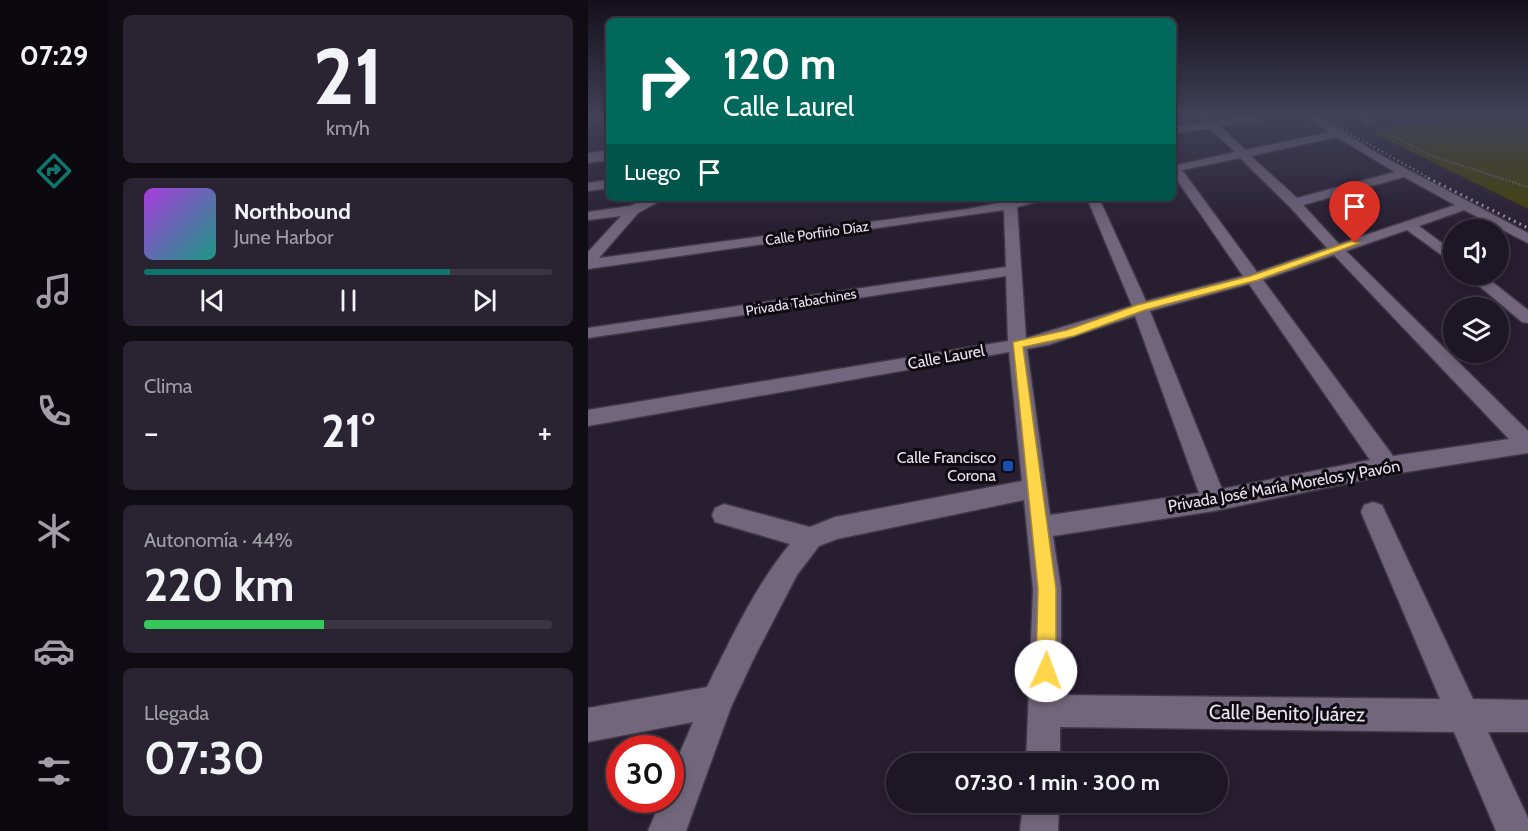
<!DOCTYPE html>
<html lang="es">
<head>
<meta charset="utf-8">
<style>
	:root { --surface:#1d1624; --page:#2a2331; --text:#f1f3f6; --muted:#a09fa6; --line:#3b3541; --accent:#0f766e }
	body { margin:0; font-family:Cabin,sans-serif; background:var(--page); color:var(--text); height:100vh; display:flex; flex-direction:column; font-size:22px; white-space:nowrap }
	* { box-sizing:border-box; margin:0 }
	p { font-size:20px; color:var(--muted) }
	.icon { flex:none; width:33px; height:33px; fill:none; stroke:currentColor; stroke-width:2; stroke-linecap:round; stroke-linejoin:round }
	.map { position:relative; flex:1; overflow:hidden }
	.drawer { display:flex; flex-direction:column; gap:15px; padding:15px; background:#100c14; width:480px }
	.drawer>* { flex:none }
	.top-card { position:absolute; left:18px; top:18px; width:570px; height:183px; border-radius:9px; box-shadow:0 3px 9px #0003,0 0 0 2px var(--line); background:#00695c; color:#fff; overflow:hidden }
	.tools { position:absolute; left:855px; top:219px; display:grid; gap:12px }
	.tools a { display:grid; place-items:center; width:66px; height:66px; border-radius:50%; background:var(--surface); box-shadow:0 3px 9px #0003,0 0 0 2px var(--line); font-size:30px }
	.speed { position:absolute; left:18px; top:735px; display:flex; gap:12px; font-size:30px; font-weight:700; text-align:center }
	.speed>* { display:grid; place-content:center; width:78px; height:78px; border-radius:50%; background:var(--surface); box-shadow:0 3px 9px #0003,0 0 0 2px var(--line); line-height:1 }
	.speed .limit { border:9px solid #d22; background:#fff; color:#111 }
	.pin { position:absolute; display:grid; place-items:center; width:51px; height:51px; color:#fff; margin:-62px -26px; border-radius:50% 50% 50% 0; rotate:-45deg; box-shadow:0 0 6px #0007 }
	.pin .icon { rotate:45deg }
	.me { position:absolute; width:66px; margin:-33px; rotate:2deg; stroke-linejoin:round; filter:drop-shadow(0 0 4px #0008) }
	.turn { display:flex; align-items:center; gap:21px; height:126px; padding:0 18px; font-size:27px }
	.turn .icon { width:78px; height:78px; stroke-width:2.5 }
	.turn b { display:block; font-size:42px; line-height:51px }
	.then { display:flex; align-items:center; height:57px; padding:0 18px; background:#0003; gap:12px; font-size:22px }
	.big { font-size:45px; font-weight:700; line-height:1.1 }
	.drawer .tile { flex:1; display:flex; flex-direction:column; justify-content:center; gap:9px; min-width:0; padding:0 21px; border-radius:9px; background:var(--page) }
	.drawer .dial { align-items:center; gap:0 }
	.dial b { font-size:78px; line-height:1 }
	.song { display:flex; align-items:center; gap:18px }
	.cover { width:72px; height:72px; border-radius:9px; background:linear-gradient(135deg,hsl(280 70% 55%),hsl(170 70% 35%)) }
	.played { height:6px; border-radius:3px; background:linear-gradient(90deg,var(--accent) 75%,var(--line) 75%) }
	.keys { display:flex; justify-content:space-around; direction:ltr }
	.heat { display:flex; justify-content:space-between; align-items:center; font-size:33px; direction:ltr }
	.charge { height:9px; border-radius:4px; background:linear-gradient(90deg,#34c759 44%,var(--line) 0) }
	.trip { position:absolute; left:298px; top:753px; width:342px; height:60px; border-radius:30px; background:var(--surface); box-shadow:0 3px 9px #0003,0 0 0 2px var(--line); font-weight:700; line-height:60px; text-align:center }
	main { display:flex; flex:1; min-height:0 }
	.tab-bar { display:flex; flex-direction:column; width:108px; justify-content:space-around; align-items:center; background:#0c090e; color:var(--muted) }
	.tab-bar .icon { width:42px; height:42px }
	.tab-bar .selected { color:var(--accent) }
	.tab-bar b { font-size:27px; color:var(--text) }
	.map>svg:first-child { display:block }
</style>
</head>
<body>
<main>
<nav class="tab-bar">
<b>07:29</b>
<svg class="icon selected" aria-label="directions" viewBox="0 0 24 24"><path d="M12 3l9 9-9 9-9-9zM9 14v-3h6M13 9l2 2-2 2"/></svg>
<svg class="icon" aria-label="music" viewBox="0 0 24 24"><path d="M9 18V5l10-2v13"/><circle cx="6" cy="18" r="3"/><circle cx="16" cy="16" r="3"/></svg>
<svg class="icon" aria-label="phone" viewBox="0 0 24 24"><path d="M5 4h4l2 5-3 2q2 4 5 5l2-3 5 2v4C11 20 4 13 5 4z"/></svg>
<svg class="icon" aria-label="climate" viewBox="0 0 24 24"><path d="M12 3v18M4 7l16 10M4 17L20 7"/></svg>
<svg class="icon" aria-label="car" viewBox="0 0 24 24"><path d="M5 17H2v-5l4-1 3-4h7l3 4 3 1v5h-3M9 17h6M6 11h13"/><circle cx="7" cy="17" r="2"/><circle cx="17" cy="17" r="2"/></svg>
<svg class="icon" aria-label="filters" viewBox="0 0 24 24"><path d="M4 7h16M4 17h16"/><circle cx="9" cy="7" r="2"/><circle cx="15" cy="17" r="2"/></svg>
</nav>
<section class="drawer">
<div class="tile dial"><b>21</b><p>km/h</p></div>
<div class="tile">
<div class="song"><i class="cover"></i><div><b>Northbound</b><p>June Harbor</p></div></div>
<div class="played"></div>
<div class="keys"><svg class="icon" aria-label="previous" viewBox="0 0 24 24"><path d="M18 5L8 12l10 7zM5 5v14"/></svg><svg class="icon" aria-label="pause" viewBox="0 0 24 24"><path d="M8 5v14M16 5v14"/></svg><svg class="icon" aria-label="next" viewBox="0 0 24 24"><path d="M6 5l10 7-10 7zM19 5v14"/></svg></div>
</div>
<div class="tile"><p>Clima</p>
<div class="heat"><a>−</a><b class="big">21°</b><a>+</a></div>
</div>
<div class="tile"><p>Autonomía · 44%</p><b class="big">220 km</b><div class="charge"></div></div>
<div class="tile"><p>Llegada</p><b class="big">07:30</b></div>
</section>
<div class="map">
<svg width="940" height="831" viewBox="0 0 940 831">
	<rect width="100%" height="100%" fill="#271e30"/>
	<polygon fill="#414300" points="868,116 940,116 940,209 783,132"/>
	<g fill="none" stroke-linecap="round" stroke-linejoin="round">
		<g stroke="#403847" stroke-width="3">
			<g id="minor">
				<path d="M611 116H621L626 121 664 116H691L632 126 657 150 742 132 718 116H729L796 157 940 233V243L876 210 831 226 866 252V264L819 230 758 251 940 431V453L799 475 626 511 465 536 473 589V695L852 699 773 512 776 505 785 502 794 505 885 699 940 700V732H900L940 818V831H908L866 732 472 727V764H438L445 589 436 500 249 539 231 546 209 575 166 658 143 707 98 831H60L73 800H82V776L105 722 0 742V708L119 687C143 639 167 586 202 544L127 522 124 515 127 508 136 504 222 527 247 517 434 481 421 352 0 426V410L420 341 418 276 0 338V328L418 267 416 210 0 269V252L33 216 0 220V212L42 206 61 198H77L50 213 11 258 380 209 416 202V198H463L429 207 438 338 544 306 499 198H511L558 301 655 276 585 174V163L590 165 647 152 622 128 585 133V127L617 123ZM749 137 807 172 709 198 663 156ZM652 158 701 206 739 248 669 272 594 170ZM816 177 867 205 751 244 715 205ZM746 255 921 439 805 456 675 280ZM661 284 782 460 634 489 562 311ZM547 316 611 493 462 515 439 349 460 345Z"/>
				<polygon points="771,116 781,116 787,123 779,125"/>
				<polygon points="21,180 21,188 0,191 0,183"/>
				<polygon points="877,274 894,274 940,310 940,323 934,322"/>
				<polygon points="435,802 471,802 470,831 432,831"/>
			</g>
		</g>
		<g stroke="#403847" stroke-width="3">
			<polygon id="tertiary" points="0,116 21,116 0,122"/>
		</g>
		<g stroke="#403847" stroke-width="3">
			<polygon id="secondary" points="21,150 21,160 0,163 0,153"/>
		</g>
		<polyline stroke="#665e6e" stroke-width="2" stroke-dasharray="2 1.5" stroke-linecap="butt" points="791,129 844,156 940,187"/>
		<use href="#minor" fill="#71667b" fill-rule="evenodd"/>
		<use href="#tertiary" fill="#71667b" fill-rule="evenodd"/>
		<use href="#secondary" fill="#71667b" fill-rule="evenodd"/>
		<polyline stroke="#9c95a4" stroke-width="2" stroke-dasharray="1.5 3" stroke-linecap="butt" points="731,116 843,179"/>
		<polyline stroke="#9c95a4" stroke-width="3" stroke-dasharray="2 4" stroke-linecap="butt" points="840,178 940,228"/>
	</g>
	<linearGradient id="sky" x2="0" y2="1"><stop stop-color="#15101a"/><stop offset="0.5" stop-color="#414159"/><stop offset="1" stop-color="#414159" stop-opacity="0"/></linearGradient>
	<rect width="940" height="233" fill="url(#sky)"/>
	<polygon fill="#ffd54a" stroke="#a68a30" stroke-width="1.5" points="764,241 772,243 670,280 557,310 486,336 435,347 468,589 468,671 466,678 458,681 451,678 448,671 450,589 425,342 479,330 549,305 662,276"/>
	<rect fill="#1a4fb4" stroke="#0e0a12" stroke-width="2" x="414" y="460" width="12" height="12" rx="3"/>
	<g text-anchor="middle" dominant-baseline="central" stroke-width="6" stroke-linejoin="round" paint-order="stroke">
		<g font-size="14" fill="#eae4f1" stroke="#0e0a12">
			<text transform="translate(229 233) rotate(-8)">Calle Porfirio Díaz</text>
			<text transform="translate(213 302) rotate(-9)">Privada Tabachines</text>
		</g>
		<g font-size="16" fill="#eae4f1" stroke="#0e0a12">
			<text transform="translate(358 357) rotate(-10)">Calle Laurel</text>
			<text transform="translate(696 486) rotate(-10)">Privada José María Morelos y Pavón</text>
		</g>
		<g font-size="16" fill="#eae4f1" stroke="#0e0a12" text-anchor="end">
			<text x="408" y="457">Calle Francisco<tspan x="408" dy="18">Corona</tspan></text>
		</g>
		<g font-size="20" fill="#eae4f1" stroke="#0e0a12">
			<text transform="translate(699 713) rotate(1)">Calle Benito Juárez</text>
		</g>
	</g>
</svg>
<div class="tools">
<a><svg class="icon" aria-label="sound" viewBox="0 0 24 24"><path d="M4 9h4l5-4v14l-5-4H4zM17 9q2 3 0 6"/></svg></a>
<a><svg class="icon" aria-label="layers" viewBox="0 0 24 24"><path d="M12 4l9 5-9 5-9-5zM3 14l9 5 9-5"/></svg></a>
</div>
<div class="speed"><div class="limit">30</div></div>
<div class="pin" style="left:767px;top:243px;background:#d93025"><svg class="icon" aria-label="arrive" viewBox="0 0 24 24"><path d="M6 21V4h12l-3 4 3 4H6"/></svg></div>
<svg class="me" style="left:458px;top:671px" viewBox="-20 -20 40 40"><circle r="19" fill="#fff"/><path d="M0-13L10 11 0 6-10 11z" fill="#ffd54a"/></svg>
<div class="trip">07:30 · 1 min · 300 m</div>
<div class="top-card">
<div class="turn"><svg class="icon" aria-label="right" viewBox="0 0 24 24"><path d="M7 20v-9h11M14 6l5 5-5 5"/></svg><div><b>120 m</b>Calle Laurel</div></div>
<div class="then">Luego<svg class="icon" aria-label="arrive" viewBox="0 0 24 24"><path d="M6 21V4h12l-3 4 3 4H6"/></svg></div>
</div>
</div>
</main>
</body>
</html>
